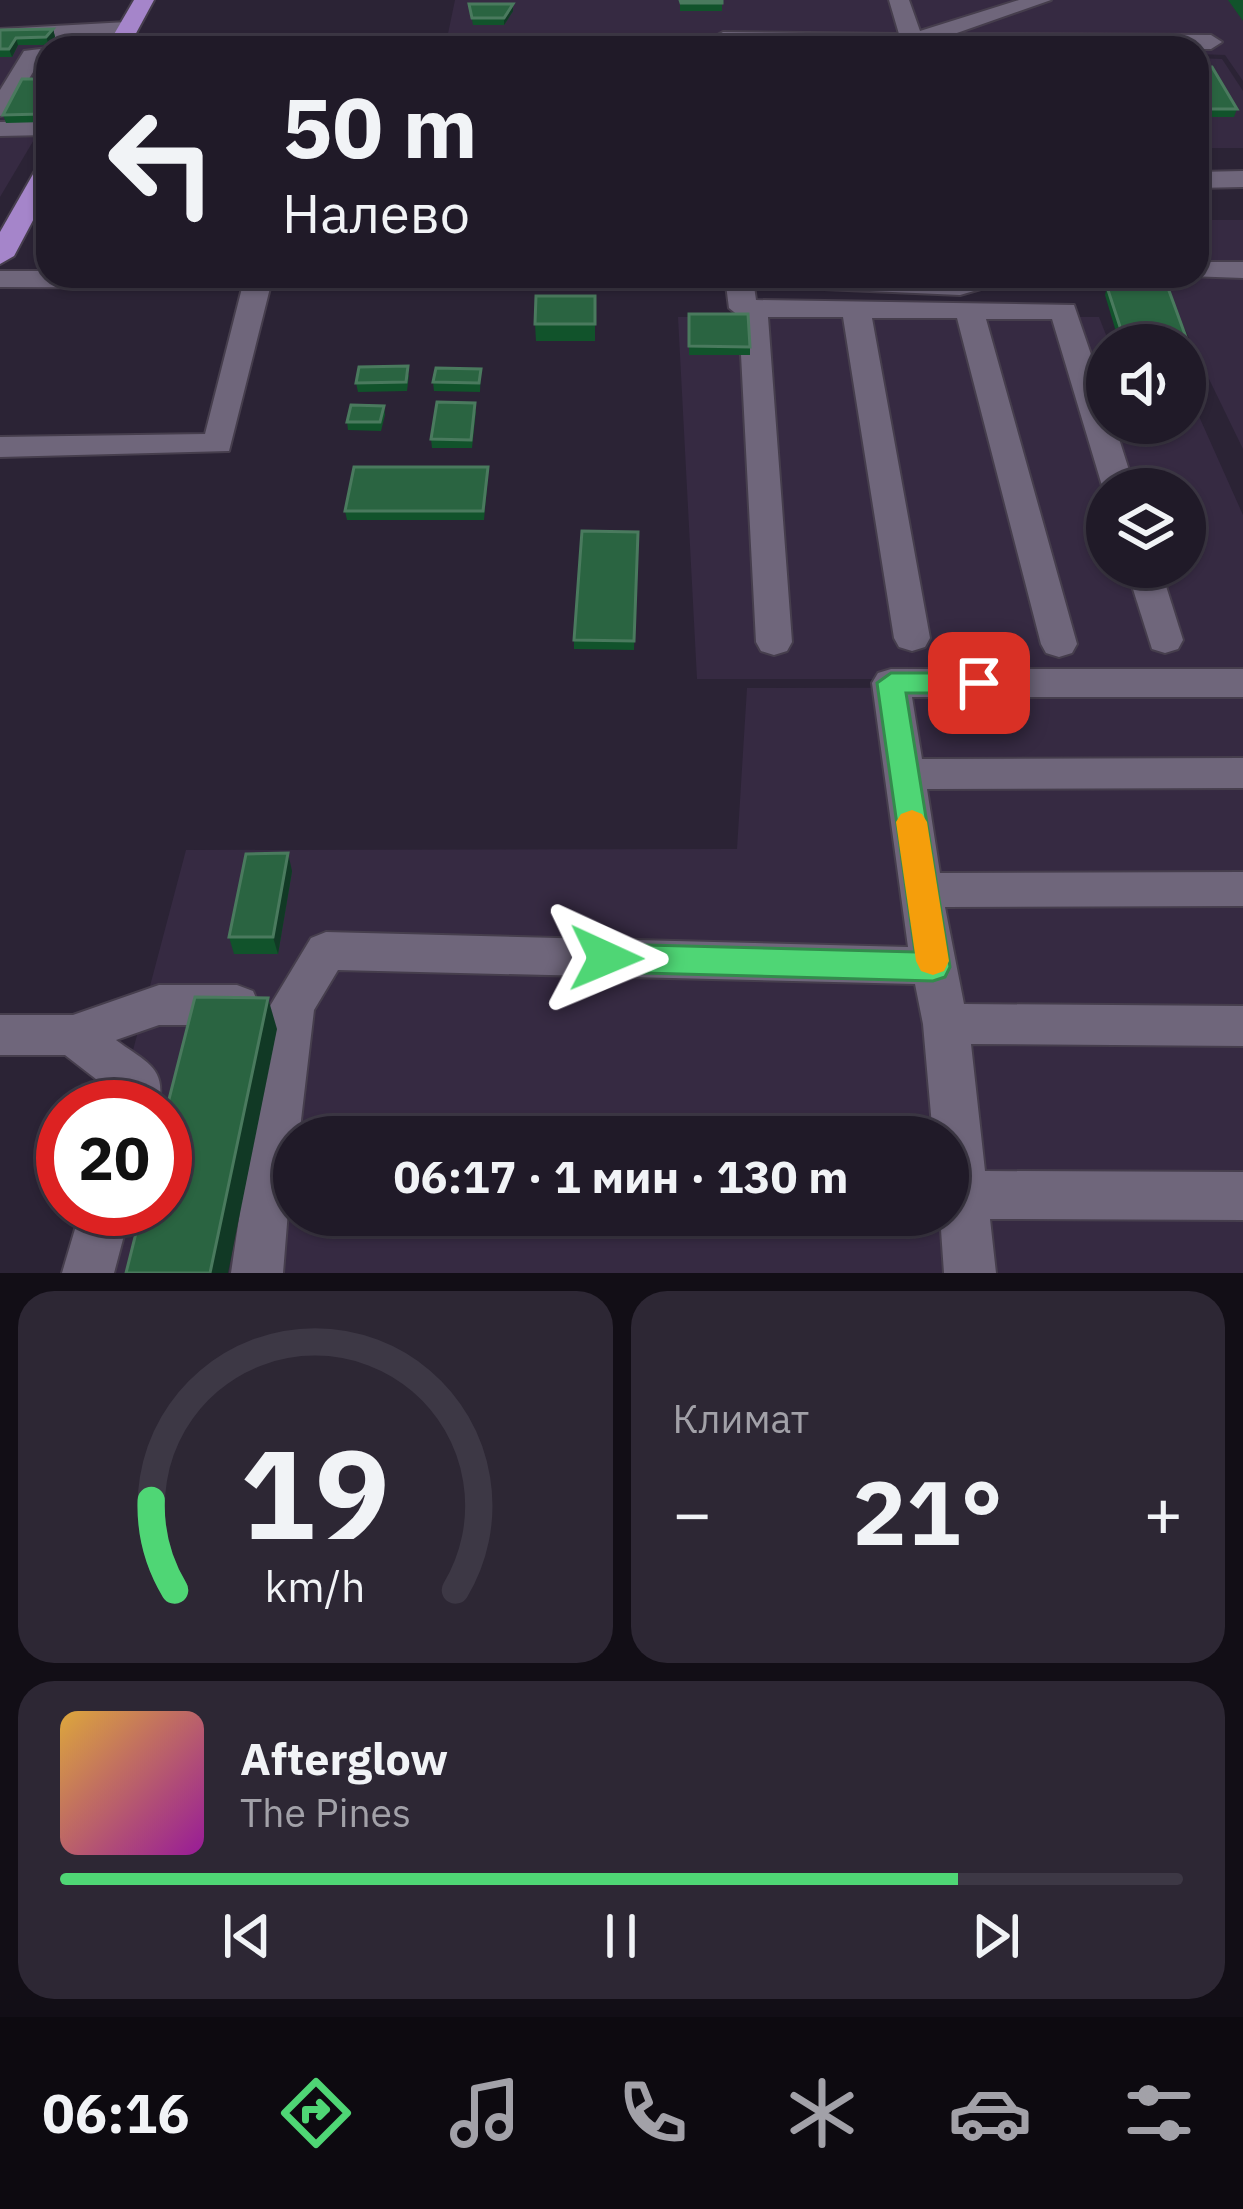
<!DOCTYPE html>
<html lang="ru">
<head>
<meta charset="utf-8">
<style>
	:root { --surface:#201a28; --page:#2d2734; --text:#f1f3f6; --muted:#a2a1a8; --line:#3d3845; --accent:#4fd675 }
	body { margin:0; font-family:"IBM Plex Sans",sans-serif; background:var(--page); color:var(--text); height:100vh; display:flex; flex-direction:column; font-size:45px; white-space:nowrap }
	* { box-sizing:border-box; margin:0 }
	p { font-size:39px; color:var(--muted) }
	.icon { flex:none; width:66px; height:66px; fill:none; stroke:currentColor; stroke-width:2; stroke-linecap:round; stroke-linejoin:round }
	.map { position:relative; height:1273px; overflow:hidden }
	.panel { display:flex; flex-direction:column; gap:18px; padding:18px; background:#120e16; flex:1 }
	.panel>* { flex:none }
	.hud { position:absolute; left:36px; top:36px; width:1173px; height:252px; border-radius:36px; box-shadow:0 3px 9px #0004,0 0 0 3px var(--line); background:#201a28; color:var(--text); overflow:hidden }
	.buttons { position:absolute; left:1086px; top:324px; display:grid; gap:24px }
	.buttons a { display:grid; place-items:center; width:120px; height:120px; border-radius:50%; background:var(--surface); box-shadow:0 3px 9px #0004,0 0 0 3px var(--line); font-size:60px }
	.speed { position:absolute; left:36px; top:1080px; display:flex; gap:24px; font-size:60px; font-weight:700; text-align:center }
	.speed>* { display:grid; place-content:center; width:156px; height:156px; border-radius:50%; background:var(--surface); box-shadow:0 3px 9px #0004,0 0 0 3px var(--line); line-height:1 }
	.speed .limit { border:18px solid #d22; background:#fff; color:#111 }
	.pin { position:absolute; display:grid; place-items:center; width:102px; height:102px; color:#fff; margin:-51px; border-radius:24px; box-shadow:0 6px 18px #0006 }
	.me { position:absolute; width:132px; margin:-66px; rotate:91deg; stroke-linejoin:round; filter:drop-shadow(0 0 9px #0008) }
	.turn { display:flex; align-items:center; gap:42px; height:252px; padding:0 48px; font-size:54px }
	.turn .icon { width:156px; height:156px; stroke-width:2.5 }
	.turn b { display:block; font-size:84px; line-height:102px }
	.big { font-size:90px; font-weight:700; line-height:1.1 }
	.panel .tile { flex:1; display:flex; flex-direction:column; justify-content:center; gap:18px; min-width:0; padding:0 42px; border-radius:36px; background:var(--page) }
	.panel .dial { align-items:center; gap:0 }
	.dial svg { height:312px; overflow:visible; fill:none; stroke:var(--line); stroke-width:7; stroke-linecap:round; text-anchor:middle }
	.dial text { fill:var(--text); stroke:none }
	.song { display:flex; align-items:center; gap:36px }
	.cover { width:144px; height:144px; border-radius:18px; background:linear-gradient(135deg,hsl(40 70% 55%),hsl(300 70% 35%)) }
	.played { height:12px; border-radius:6px; background:linear-gradient(90deg,var(--accent) 80%,var(--line) 80%) }
	.keys { display:flex; justify-content:space-around; direction:ltr }
	.heat { display:flex; justify-content:space-between; align-items:center; font-size:66px; direction:ltr }
	.panel .tiles { flex:1; display:grid; gap:18px; grid-template-columns:1fr 1fr }
	.tile:last-child { grid-column:span 2 }
	.trip { position:absolute; left:273px; top:1116px; width:696px; height:120px; border-radius:60px; background:var(--surface); box-shadow:0 3px 9px #0004,0 0 0 3px var(--line); font-weight:700; line-height:120px; text-align:center }
	.tab-bar { display:flex; height:192px; justify-content:space-around; align-items:center; background:#0d0a10; color:var(--muted) }
	.tab-bar .icon { width:84px; height:84px }
	.tab-bar .current { color:var(--accent) }
	.tab-bar b { font-size:54px; color:var(--text) }
	.map>svg:first-child { display:block }
</style>
</head>
<body>
<div class="map">
<svg width="1243" height="1273" viewBox="0 0 1243 1273">
	<rect width="100%" height="100%" fill="#2b2335"/>
	<g fill="#362a42" fill-rule="evenodd">
		<polygon points="455,0 1243,0 1243,81 1225,55 1197,54 1197,48 445,48"/>
		<polygon points="98,32 89,48 48,48 48,116 0,197 0,33"/>
		<polygon points="1197,58 1222,59 1243,91 1243,148 1197,148"/>
		<polygon points="1197,220 1243,220 1243,449 1159,276 1197,276"/>
		<path d="M678 317H1099L1110 345 1107 423H1185V385L1243 515V679H697ZM1107 489H1185V567H1107Z"/>
		<path d="M1243 687V1273H74L91 1209H165V1107H118L186 850 737 849 747 688ZM294 1137H948V1215H294Z"/>
	</g>
	<g fill="none" stroke-linecap="round" stroke-linejoin="round">
		<g stroke="#463e4d" stroke-width="4">
			<g id="minor">
				<polygon points="889,0 909,0 920,31 1019,0 1051,0 954,34 1211,35 1222,42 1211,49 695,48 723,32 899,34"/>
				<polygon points="127,22 135,24 135,34 0,43 0,29"/>
				<polygon points="48,48 48,62 39,62 8,114 0,116 0,90 24,51"/>
				<polygon points="48,121 48,135 0,136 0,122"/>
				<polygon points="1243,171 1243,187 1197,188 1197,172"/>
				<polygon points="1197,262 1243,262 1243,278 1188,276 1197,276"/>
				<polygon points="0,271 48,271 48,276 665,276 651,284 600,288 270,288 229,451 0,457 0,437 205,434 242,288 0,287"/>
				<polygon points="698,276 1009,276 1005,282 960,295 754,286 756,300 1074,305 1107,401 1107,423 1114,423 1135,489 1107,489 1107,496 1103,489 1052,319 986,319 1077,644 1072,653 1059,657 1046,653 1041,644 957,318 872,318 930,638 925,647 912,651 899,647 894,638 843,317 768,317 792,642 787,651 774,655 761,651 756,642 739,316 729,308 726,285 702,282"/>
				<polygon points="1126,567 1160,567 1183,640 1178,649 1165,653 1152,649"/>
				<polygon points="891,669 1243,669 1243,697 912,697 922,759 1243,758 1243,788 927,789 940,873 1243,872 1243,906 945,907 964,1004 1243,1006 1243,1046 971,1044 985,1171 1243,1172 1243,1220 990,1219 996,1273 944,1273 940,1215 948,1215 948,1137 933,1137 923,1024 915,984 338,970 314,1010 299,1137 294,1137 283,1273 231,1273 270,1006 311,938 326,932 908,947 872,683 878,673"/>
				<path d="M159 985H237L253 991 259 1005 253 1019 237 1025H159L116 1040C145 1062 168 1067 158 1107H110L114 1093 65 1055H0V1015H73Z"/>
				<polygon points="81,1209 131,1209 114,1273 62,1273"/>
			</g>
		</g>
		<g stroke="#463e4d" stroke-width="4">
			<g id="major">
				<polygon points="134,0 154,0 128,48 106,48"/>
				<polygon points="48,162 48,192 14,256 0,264 0,232 36,169"/>
			</g>
		</g>
		<use href="#minor" fill="#6f667b" fill-rule="evenodd"/>
		<use href="#major" fill="#a585ca" fill-rule="evenodd"/>
	</g>
	<g fill="#11532b">
		<rect x="680" y="0" width="42" height="11"/>
		<polygon points="1228,0 1243,0 1243,21"/>
		<polygon points="469,4 513,11 504,25 473,25"/>
		<polygon points="53,29 55,37 49,45 18,45 12,57 0,57 0,30"/>
		<polygon points="48,56 48,114 44,122 6,123 3,115 34,79"/>
		<polygon points="1197,67 1237,109 1234,117 1197,117"/>
		<polygon points="1107,287 1187,340 1185,347 1185,345 1120,345 1105,295"/>
		<polygon points="595,296 595,341 536,341 535,324"/>
		<polygon points="689,314 750,347 750,355 689,355"/>
		<polygon points="481,369 480,392 434,391 433,382"/>
		<polygon points="409,375 407,391 358,392 356,383"/>
		<polygon points="384,406 385,415 381,431 348,430 347,422"/>
		<polygon points="476,411 472,448 432,448 431,439"/>
		<polygon points="488,476 484,520 347,520 345,511"/>
		<polygon points="638,532 634,650 574,649 574,640"/>
		<polygon points="292,871 278,954 234,954 229,937"/>
	</g>
	<g fill="#113925">
		<polygon points="513,4 513,11 504,25 504,18"/>
		<polygon points="53,29 55,37 49,45 46,37"/>
		<polygon points="16,38 18,45 12,57 9,49"/>
		<polygon points="48,102 48,114 44,122 42,114"/>
		<polygon points="288,853 292,871 278,954 273,937"/>
		<polygon points="268,998 277,1029 228,1273 210,1273"/>
	</g>
	<g fill="#2a6441" stroke="#4a7a5e" stroke-width="3">
		<polygon points="680,0 722,0 722,3 681,3"/>
		<polygon points="469,4 513,4 504,18 472,18"/>
		<polygon points="53,29 46,37 16,38 9,49 0,49 0,30"/>
		<polygon points="47,56 48,102 42,114 3,115 22,79 34,79"/>
		<polygon points="1197,67 1212,67 1237,109 1197,109"/>
		<polygon points="1107,287 1168,288 1187,340 1157,339 1159,345 1126,345"/>
		<polygon points="536,296 595,296 595,324 535,324"/>
		<polygon points="689,314 748,314 750,347 689,346"/>
		<polygon points="408,366 406,382 356,383 359,367"/>
		<polygon points="436,368 481,369 479,383 433,382"/>
		<polygon points="437,402 475,403 471,440 431,439"/>
		<polygon points="351,405 384,406 380,422 347,422"/>
		<polygon points="354,467 488,467 483,511 345,511"/>
		<polygon points="582,531 638,532 634,641 574,640"/>
		<polygon points="288,853 273,937 229,937 246,854"/>
		<polygon points="195,997 268,998 210,1273 126,1273 142,1209 165,1209 165,1115"/>
	</g>
	<polygon fill="#4fd675" stroke="#338b4c" stroke-width="3" points="891,673 979,673 993,683 979,693 906,693 950,967 945,977 933,981 606,972 594,968 589,958 594,948 606,944 915,952 877,683"/>
	<polygon fill="#f59e0b" points="912,810 922,814 927,822 949,961 944,971 933,975 921,971 916,961 896,822 901,814"/>
</svg>
<div class="buttons">
<a><svg class="icon" aria-label="sound" viewBox="0 0 24 24"><path d="M4 9h4l5-4v14l-5-4H4zM17 9q2 3 0 6"/></svg></a>
<a><svg class="icon" aria-label="layers" viewBox="0 0 24 24"><path d="M12 4l9 5-9 5-9-5zM3 14l9 5 9-5"/></svg></a>
</div>
<div class="speed"><div class="limit">20</div></div>
<div class="pin" style="left:979px;top:683px;background:#d93025"><svg class="icon" aria-label="arrive" viewBox="0 0 24 24"><path d="M6 21V4h12l-3 4 3 4H6"/></svg></div>
<svg class="me" style="left:606px;top:958px" viewBox="-20 -20 40 40"><path d="M0-17L14 15 0 8-14 15z" fill="#4fd675" stroke="#fff" stroke-width="4"/></svg>
<div class="trip">06:17 · 1 мин · 130 m</div>
<div class="hud">
<div class="turn"><svg class="icon" aria-label="left" viewBox="0 0 24 24"><path d="M17 20v-9H6M10 6l-5 5 5 5"/></svg><div><b>50 m</b>Налево</div></div>
</div>
</div>
<section class="panel">
<div class="tiles">
<div class="tile dial"><svg viewBox="0 0 100 80">
<path d="M14 69A42 42 0 1 1 86 69"/>
<path d="M14 69A42 42 0 0 1 8 46" stroke="#4fd675"/>
<text x="50" y="56" font-size="32" font-weight="700">19</text>
<text x="50" y="72" font-size="11">km/h</text>
</svg></div>
<div class="tile"><p>Климат</p>
<div class="heat"><a>−</a><b class="big">21°</b><a>+</a></div>
</div>
<div class="tile">
<div class="song"><i class="cover"></i><div><b>Afterglow</b><p>The Pines</p></div></div>
<div class="played"></div>
<div class="keys"><svg class="icon" aria-label="previous" viewBox="0 0 24 24"><path d="M18 5L8 12l10 7zM5 5v14"/></svg><svg class="icon" aria-label="pause" viewBox="0 0 24 24"><path d="M8 5v14M16 5v14"/></svg><svg class="icon" aria-label="next" viewBox="0 0 24 24"><path d="M6 5l10 7-10 7zM19 5v14"/></svg></div>
</div>
</div>
</section>
<nav class="tab-bar">
<b>06:16</b>
<svg class="icon current" aria-label="directions" viewBox="0 0 24 24"><path d="M12 3l9 9-9 9-9-9zM9 14v-3h6M13 9l2 2-2 2"/></svg>
<svg class="icon" aria-label="music" viewBox="0 0 24 24"><path d="M9 18V5l10-2v13"/><circle cx="6" cy="18" r="3"/><circle cx="16" cy="16" r="3"/></svg>
<svg class="icon" aria-label="phone" viewBox="0 0 24 24"><path d="M5 4h4l2 5-3 2q2 4 5 5l2-3 5 2v4C11 20 4 13 5 4z"/></svg>
<svg class="icon" aria-label="climate" viewBox="0 0 24 24"><path d="M12 3v18M4 7l16 10M4 17L20 7"/></svg>
<svg class="icon" aria-label="car" viewBox="0 0 24 24"><path d="M5 17H2v-5l4-1 3-4h7l3 4 3 1v5h-3M9 17h6M6 11h13"/><circle cx="7" cy="17" r="2"/><circle cx="17" cy="17" r="2"/></svg>
<svg class="icon" aria-label="filters" viewBox="0 0 24 24"><path d="M4 7h16M4 17h16"/><circle cx="9" cy="7" r="2"/><circle cx="15" cy="17" r="2"/></svg>
</nav>
</body>
</html>
